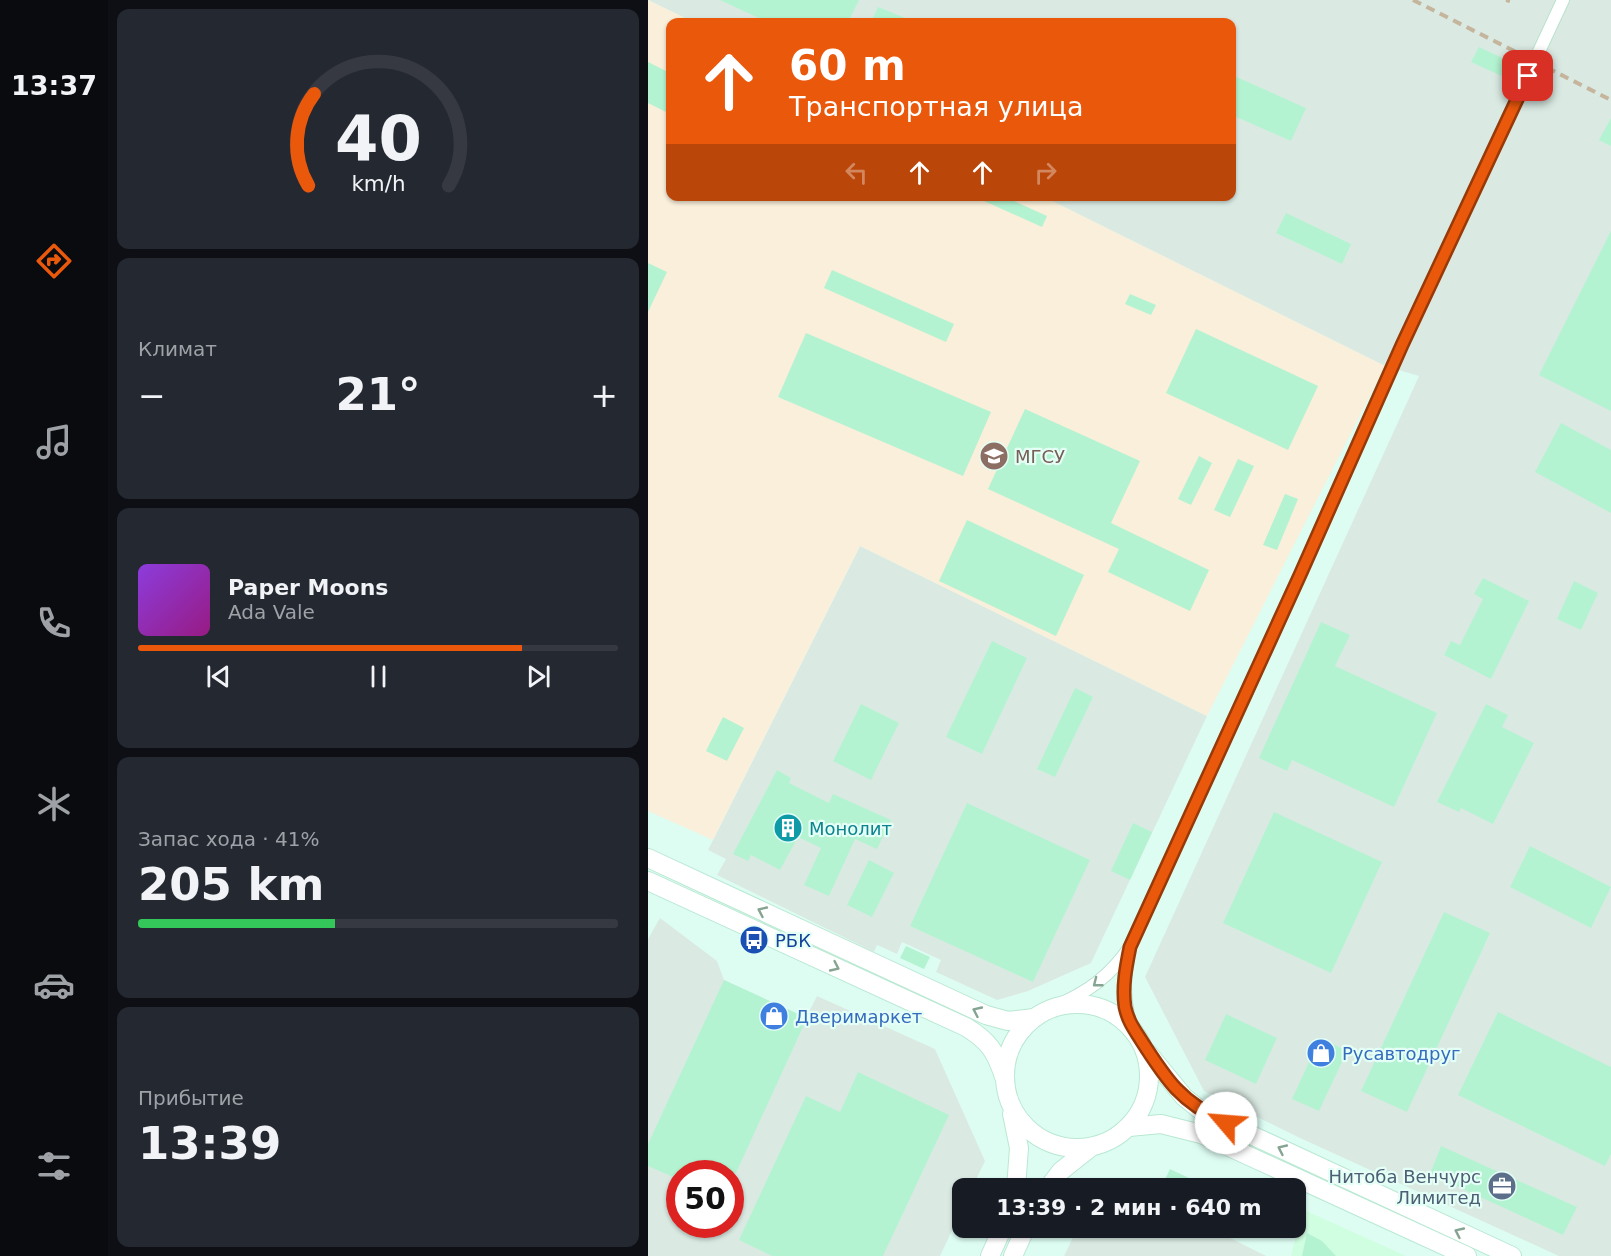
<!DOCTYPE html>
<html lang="ru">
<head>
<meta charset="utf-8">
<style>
	:root { --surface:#171b24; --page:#242831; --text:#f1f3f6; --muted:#9ea1a6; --line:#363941; --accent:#ea580c }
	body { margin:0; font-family:"DejaVu Sans",sans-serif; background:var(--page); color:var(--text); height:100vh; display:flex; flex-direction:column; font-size:22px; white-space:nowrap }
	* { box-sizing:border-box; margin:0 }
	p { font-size:20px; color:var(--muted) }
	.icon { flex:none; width:33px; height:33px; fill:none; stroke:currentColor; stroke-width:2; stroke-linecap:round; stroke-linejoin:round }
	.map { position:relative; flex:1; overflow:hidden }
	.drawer { display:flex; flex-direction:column; gap:9px; padding:9px; background:#0d0f14; width:540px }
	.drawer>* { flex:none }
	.top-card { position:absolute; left:18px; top:18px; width:570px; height:183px; border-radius:12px; box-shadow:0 2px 4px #0004; background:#ea580c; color:#fff; overflow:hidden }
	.speed { position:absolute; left:18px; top:1160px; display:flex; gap:12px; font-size:30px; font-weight:700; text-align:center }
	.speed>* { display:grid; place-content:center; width:78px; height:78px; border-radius:50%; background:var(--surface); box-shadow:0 2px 4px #0004; line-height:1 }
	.speed .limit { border:9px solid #d22; background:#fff; color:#111 }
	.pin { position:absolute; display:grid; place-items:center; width:51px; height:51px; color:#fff; margin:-26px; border-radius:12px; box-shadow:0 3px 9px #0006 }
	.me { position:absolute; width:66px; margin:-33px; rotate:297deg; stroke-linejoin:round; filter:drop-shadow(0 0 4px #0008) }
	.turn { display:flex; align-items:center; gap:21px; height:126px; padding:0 24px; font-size:27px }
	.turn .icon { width:78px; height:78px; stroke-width:2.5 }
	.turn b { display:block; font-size:42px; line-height:51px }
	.lanes { display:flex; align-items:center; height:57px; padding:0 24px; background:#0003; justify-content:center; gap:30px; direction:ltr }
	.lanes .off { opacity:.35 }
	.big { font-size:45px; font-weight:700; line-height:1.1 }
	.drawer .tile { flex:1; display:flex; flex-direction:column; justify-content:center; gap:9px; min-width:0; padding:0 21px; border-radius:12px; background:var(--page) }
	.drawer .dial { align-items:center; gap:0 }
	.dial svg { height:156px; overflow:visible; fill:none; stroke:var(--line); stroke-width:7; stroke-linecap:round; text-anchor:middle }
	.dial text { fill:var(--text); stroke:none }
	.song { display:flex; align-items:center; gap:18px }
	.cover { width:72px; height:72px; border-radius:9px; background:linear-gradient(135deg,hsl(270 70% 55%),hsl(310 70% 35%)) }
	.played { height:6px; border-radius:3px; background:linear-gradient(90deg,var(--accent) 80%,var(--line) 80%) }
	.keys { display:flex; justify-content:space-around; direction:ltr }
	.heat { display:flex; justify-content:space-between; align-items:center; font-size:33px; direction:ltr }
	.charge { height:9px; border-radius:4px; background:linear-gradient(90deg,#34c759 41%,var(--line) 0) }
	.trip { position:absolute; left:304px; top:1178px; width:354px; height:60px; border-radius:12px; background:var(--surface); box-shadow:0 2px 4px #0004; font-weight:700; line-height:60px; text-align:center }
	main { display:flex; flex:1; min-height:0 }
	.tab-bar { display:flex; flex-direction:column; width:108px; justify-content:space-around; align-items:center; background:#090b0e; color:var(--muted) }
	.tab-bar .icon { width:42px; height:42px }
	.tab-bar .on { color:var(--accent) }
	.tab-bar b { font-size:27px; color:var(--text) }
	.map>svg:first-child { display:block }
</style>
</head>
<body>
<main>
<nav class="tab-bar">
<b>13:37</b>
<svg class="icon on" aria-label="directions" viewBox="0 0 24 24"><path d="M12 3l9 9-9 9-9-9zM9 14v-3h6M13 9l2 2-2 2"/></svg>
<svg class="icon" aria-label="music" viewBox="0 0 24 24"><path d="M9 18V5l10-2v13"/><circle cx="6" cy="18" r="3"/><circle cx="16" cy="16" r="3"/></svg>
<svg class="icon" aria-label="phone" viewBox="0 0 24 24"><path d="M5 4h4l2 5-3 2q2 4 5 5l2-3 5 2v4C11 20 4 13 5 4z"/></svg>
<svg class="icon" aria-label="climate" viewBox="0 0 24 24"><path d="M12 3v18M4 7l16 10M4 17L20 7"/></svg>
<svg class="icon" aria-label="car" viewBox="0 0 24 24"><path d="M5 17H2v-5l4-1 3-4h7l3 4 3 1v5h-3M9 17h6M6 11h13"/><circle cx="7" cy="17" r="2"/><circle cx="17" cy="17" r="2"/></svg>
<svg class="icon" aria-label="filters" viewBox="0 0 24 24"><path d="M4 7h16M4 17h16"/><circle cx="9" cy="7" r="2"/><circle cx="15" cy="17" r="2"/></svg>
</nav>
<section class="drawer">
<div class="tile dial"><svg viewBox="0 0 100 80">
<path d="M14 69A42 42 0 1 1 86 69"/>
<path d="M14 69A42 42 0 0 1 17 22" stroke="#ea580c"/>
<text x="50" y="56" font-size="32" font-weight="700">40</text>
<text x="50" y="72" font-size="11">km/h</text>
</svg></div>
<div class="tile"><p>Климат</p>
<div class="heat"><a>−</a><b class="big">21°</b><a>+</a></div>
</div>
<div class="tile">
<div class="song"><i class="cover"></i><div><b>Paper Moons</b><p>Ada Vale</p></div></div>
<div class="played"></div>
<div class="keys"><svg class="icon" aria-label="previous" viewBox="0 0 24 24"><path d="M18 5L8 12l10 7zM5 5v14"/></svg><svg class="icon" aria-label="pause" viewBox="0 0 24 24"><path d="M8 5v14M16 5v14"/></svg><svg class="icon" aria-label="next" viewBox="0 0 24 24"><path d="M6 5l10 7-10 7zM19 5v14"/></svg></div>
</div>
<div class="tile"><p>Запас хода · 41%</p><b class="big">205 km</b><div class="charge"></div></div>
<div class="tile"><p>Прибытие</p><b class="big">13:39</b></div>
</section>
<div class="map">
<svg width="963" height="1256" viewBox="0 0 963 1256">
	<rect width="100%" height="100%" fill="#ddfdf3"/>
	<polygon fill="#d0fee1" points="654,1209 758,1256 643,1256"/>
	<g fill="#daeae3" fill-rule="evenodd">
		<polygon points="0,0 963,0 963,1256 911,1256 652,1138 556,1091 497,977 771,376 737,366 396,197 584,196 584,22 45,22"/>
		<polygon points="212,546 559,716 443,963 380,991 349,1000 288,972 293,960 254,942 249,954 229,945 226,952 69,875 78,859 60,850"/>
		<path d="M12 918 69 961 76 980 158 1018 169 996 287 1049 337 1161 324 1188H315V1207L292 1256H0V939ZM32 1173H82V1224H32Z"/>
		<polygon points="430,1227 560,1227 618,1256 416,1256"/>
	</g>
	<polygon fill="#f9efda" points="0,0 45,22 22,22 22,196 396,197 737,366 559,716 212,546 65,840 0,811"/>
	<g fill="#b4f3d1">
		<polygon points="72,0 211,0 200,22 119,22"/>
		<polygon points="230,7 267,22 223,22"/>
		<polygon points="831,47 863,62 856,77 823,62"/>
		<polygon points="0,62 22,73 22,114 0,103"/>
		<polygon points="584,75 658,108 643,141 584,115"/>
		<polygon points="963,118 963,146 951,140"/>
		<polygon points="325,196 355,196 399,216 394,227"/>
		<polygon points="638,213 703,244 694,264 628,233"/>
		<polygon points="963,231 963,411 891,375"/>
		<polygon points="0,263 19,272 0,312"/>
		<polygon points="184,270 306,324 298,342 176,288"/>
		<polygon points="482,294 508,305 503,315 477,304"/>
		<polygon points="548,329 670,386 640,450 518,393"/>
		<polygon points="158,333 343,412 315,476 130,397"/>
		<polygon points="377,409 492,461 463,523 561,570 542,611 460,572 471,549 340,489"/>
		<polygon points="913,423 963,450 963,513 887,472"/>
		<polygon points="551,456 564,463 543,505 530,499"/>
		<polygon points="590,459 606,466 582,517 566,510"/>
		<polygon points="637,494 650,499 629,550 615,545"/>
		<polygon points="319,520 436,575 408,636 291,581"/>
		<polygon points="835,578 881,601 843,679 796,655 803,641 812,645 835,599 826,594"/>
		<polygon points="926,581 950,593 933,630 909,619"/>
		<polygon points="673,622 702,635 687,666 789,713 746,807 644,760 639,771 611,758"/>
		<polygon points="344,641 379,658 334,754 298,737"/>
		<polygon points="427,688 445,697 407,777 389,769"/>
		<polygon points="213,704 251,723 223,780 185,761"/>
		<polygon points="838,704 860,715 854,727 886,743 845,824 813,808 811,812 789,802"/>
		<polygon points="75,717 96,728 79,761 58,751"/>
		<polygon points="129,770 143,778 141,783 181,803 185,794 243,820 229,849 207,839 181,896 156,885 173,848 150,837 132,870 103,855 100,861 85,854"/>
		<polygon points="319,803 442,860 385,982 262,926"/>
		<polygon points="626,812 734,862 683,973 575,923"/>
		<polygon points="485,823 504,832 482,880 463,871"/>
		<polygon points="882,846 963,887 943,928 862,887"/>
		<polygon points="221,860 246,873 224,917 199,905"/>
		<polygon points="796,912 842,933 759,1112 713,1091"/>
		<polygon points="258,946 282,957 276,969 252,958"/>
		<polygon points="76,980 159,1018 88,1173 32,1173 32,1180 0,1166 0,1144"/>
		<polygon points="850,1012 963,1067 963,1154 957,1166 810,1095"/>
		<polygon points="578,1014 629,1038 608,1084 557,1060"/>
		<polygon points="672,1038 699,1051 671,1111 644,1099"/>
		<polygon points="210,1072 301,1115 235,1256 124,1256 91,1240 158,1096 192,1112"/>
		<polygon points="793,1146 929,1207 915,1235 782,1174"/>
		<polygon points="522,1169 562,1188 513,1188"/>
		<polygon points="659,1233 674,1241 688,1256 654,1256"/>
	</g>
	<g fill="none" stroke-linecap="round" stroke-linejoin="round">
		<g stroke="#b9e1ce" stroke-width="14">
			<g id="minor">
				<path d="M481 951C475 978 475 1002 484 1028"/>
				<path d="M407 1006C439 993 462 976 482 947L643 595 754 345 915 0"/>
			</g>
		</g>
		<g stroke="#b9e8d2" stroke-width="20">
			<g id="secondary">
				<polyline points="0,858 338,1015 360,1021 386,1018"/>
				<path d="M0 881 318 1027C341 1041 348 1052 356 1077"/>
				<circle cx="429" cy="1076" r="72"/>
				<polyline points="500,1053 536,1097 556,1113 864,1256"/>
				<polyline points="364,1114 371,1148 368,1188"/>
				<polyline points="481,1127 513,1124 553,1134 819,1256"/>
				<polyline points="400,1188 413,1171 442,1148"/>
				<polyline points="342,1256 355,1227"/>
				<polyline points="365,1256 378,1227"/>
			</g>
		</g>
		<use href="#minor" stroke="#fff" stroke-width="12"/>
		<use href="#secondary" stroke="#fff" stroke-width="18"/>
		<g stroke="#c5b59d" stroke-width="4" stroke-dasharray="9 6" stroke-linecap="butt">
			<polyline points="765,0 963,100"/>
			<polyline points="858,0 862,1"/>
		</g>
	</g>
	<defs><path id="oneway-chevron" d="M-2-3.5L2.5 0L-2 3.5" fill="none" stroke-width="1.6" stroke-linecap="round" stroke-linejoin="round" transform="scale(1.5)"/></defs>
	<g stroke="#86a492">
		<use href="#oneway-chevron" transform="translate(114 911) rotate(-155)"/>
		<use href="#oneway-chevron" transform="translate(187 967) rotate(25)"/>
		<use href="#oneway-chevron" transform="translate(449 983) rotate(142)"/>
		<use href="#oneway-chevron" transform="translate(329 1011) rotate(-155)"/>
		<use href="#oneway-chevron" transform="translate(634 1149) rotate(-155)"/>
		<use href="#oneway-chevron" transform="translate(811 1232) rotate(-155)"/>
	</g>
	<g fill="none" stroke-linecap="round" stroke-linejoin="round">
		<g stroke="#983908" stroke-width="15">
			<path id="route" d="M578 1123C533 1102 519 1081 493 1040 486 1029 480 1021 477 1007 474 987 478 967 482 947L652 575 754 345 880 76"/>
		</g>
		<use href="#route" stroke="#ea580c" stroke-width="10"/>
	</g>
	<defs>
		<g id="university-disc" transform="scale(1.5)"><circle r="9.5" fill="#8d6e63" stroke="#e4fff6"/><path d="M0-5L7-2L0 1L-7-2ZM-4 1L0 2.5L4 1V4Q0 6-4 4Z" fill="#fff"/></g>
		<g id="building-disc" transform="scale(1.5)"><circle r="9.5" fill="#0f9aa8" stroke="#e4fff6"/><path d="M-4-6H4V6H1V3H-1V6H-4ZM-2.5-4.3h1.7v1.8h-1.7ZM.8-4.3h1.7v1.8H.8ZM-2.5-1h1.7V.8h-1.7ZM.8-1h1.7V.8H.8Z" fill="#fff"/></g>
		<g id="bus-disc" transform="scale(1.5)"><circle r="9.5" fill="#1a4fb4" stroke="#e4fff6"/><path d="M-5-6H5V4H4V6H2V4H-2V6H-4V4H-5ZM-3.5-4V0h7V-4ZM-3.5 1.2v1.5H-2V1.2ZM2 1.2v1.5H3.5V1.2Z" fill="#fff"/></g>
		<g id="shop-disc" transform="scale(1.5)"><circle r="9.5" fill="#3f7fe0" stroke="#e4fff6"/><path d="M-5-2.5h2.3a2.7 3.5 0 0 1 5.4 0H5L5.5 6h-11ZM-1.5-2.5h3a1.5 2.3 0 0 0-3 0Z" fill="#fff"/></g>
		<g id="office-disc" transform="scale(1.5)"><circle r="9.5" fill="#5c6f8a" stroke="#e4fff6"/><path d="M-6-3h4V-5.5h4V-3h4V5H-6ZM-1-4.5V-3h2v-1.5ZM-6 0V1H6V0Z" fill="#fff"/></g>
	</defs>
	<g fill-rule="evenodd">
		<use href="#university-disc" x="346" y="456"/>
		<use href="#building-disc" x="140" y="828"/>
		<use href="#bus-disc" x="106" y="940"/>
		<use href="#shop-disc" x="126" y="1016"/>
		<use href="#shop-disc" x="673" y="1053"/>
		<use href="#office-disc" x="854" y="1186"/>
	</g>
	<g text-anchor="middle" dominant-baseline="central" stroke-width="4.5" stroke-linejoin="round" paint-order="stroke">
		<g font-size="18" fill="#785e54" stroke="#e4fff6" text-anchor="start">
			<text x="367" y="456">МГСУ</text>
		</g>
		<g font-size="18" fill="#0d838f" stroke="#e4fff6" text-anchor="start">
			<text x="161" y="828">Монолит</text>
		</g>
		<g font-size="18" fill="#164399" stroke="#e4fff6" text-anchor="start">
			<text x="127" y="940">РБК</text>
		</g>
		<g font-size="18" fill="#366cbe" stroke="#e4fff6" text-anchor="start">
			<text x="147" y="1016">Дверимаркет</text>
			<text x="694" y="1053">Русавтодруг</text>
		</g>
		<g font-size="18" fill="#4e5e75" stroke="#e4fff6" text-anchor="end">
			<text x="833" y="1176">Нитоба Венчурс<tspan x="833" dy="21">Лимитед</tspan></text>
		</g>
	</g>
</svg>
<div class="speed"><div class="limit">50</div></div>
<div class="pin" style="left:880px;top:76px;background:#d93025"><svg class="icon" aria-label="arrive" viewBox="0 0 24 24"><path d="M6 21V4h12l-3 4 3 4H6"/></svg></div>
<svg class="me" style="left:578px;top:1123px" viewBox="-20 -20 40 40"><circle r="19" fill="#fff"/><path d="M0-13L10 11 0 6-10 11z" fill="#ea580c"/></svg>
<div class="trip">13:39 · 2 мин · 640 m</div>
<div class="top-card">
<div class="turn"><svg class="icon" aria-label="ahead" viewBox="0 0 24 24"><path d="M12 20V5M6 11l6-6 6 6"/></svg><div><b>60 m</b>Транспортная улица</div></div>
<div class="lanes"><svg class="icon off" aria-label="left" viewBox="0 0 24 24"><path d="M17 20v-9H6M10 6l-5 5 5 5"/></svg><svg class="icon" aria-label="ahead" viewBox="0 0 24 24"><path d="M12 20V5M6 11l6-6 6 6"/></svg><svg class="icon" aria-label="ahead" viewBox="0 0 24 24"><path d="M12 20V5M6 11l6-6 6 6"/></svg><svg class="icon off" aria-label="right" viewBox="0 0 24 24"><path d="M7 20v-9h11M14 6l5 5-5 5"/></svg></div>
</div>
</div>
</main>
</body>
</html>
